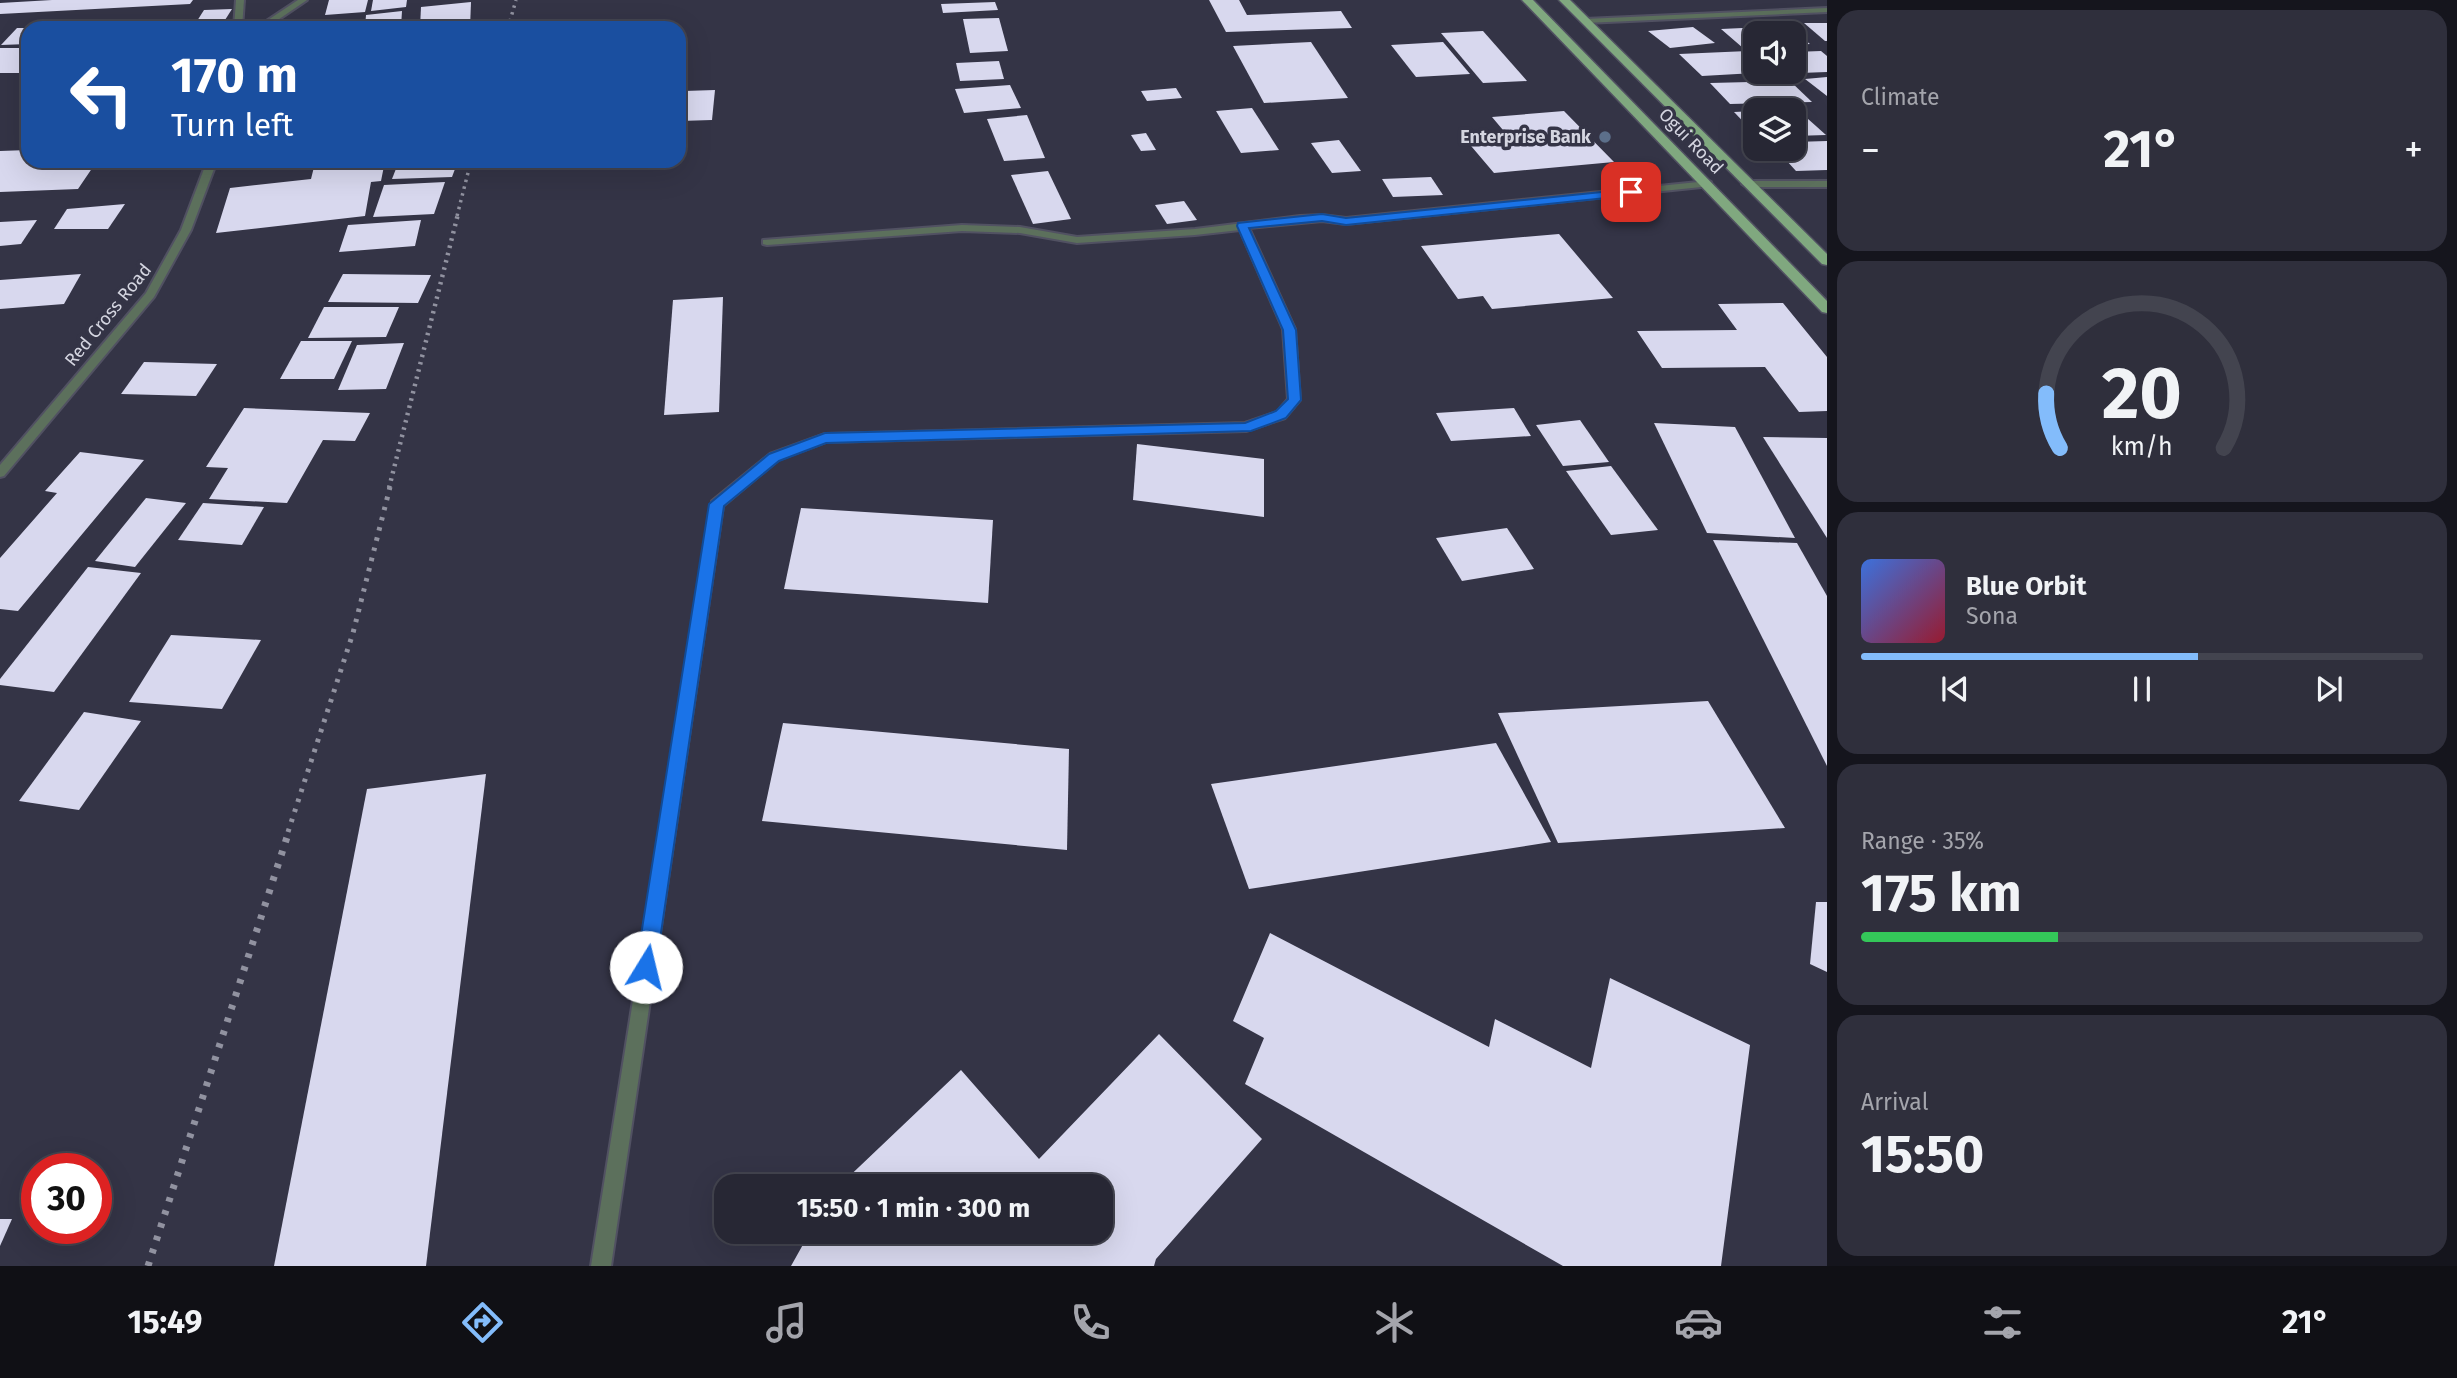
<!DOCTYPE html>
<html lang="en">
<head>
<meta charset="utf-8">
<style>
	:root { --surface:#272734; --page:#2f2f3c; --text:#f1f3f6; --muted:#a4a5ac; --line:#43444f; --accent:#83bcfb }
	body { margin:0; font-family:"Fira Sans",sans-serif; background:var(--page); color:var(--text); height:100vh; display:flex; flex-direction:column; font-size:26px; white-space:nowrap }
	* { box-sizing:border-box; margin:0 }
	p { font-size:23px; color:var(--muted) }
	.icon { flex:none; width:38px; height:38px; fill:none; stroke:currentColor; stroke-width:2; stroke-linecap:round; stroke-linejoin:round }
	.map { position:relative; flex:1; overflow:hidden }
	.side { display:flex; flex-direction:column; gap:10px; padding:10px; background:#15151d; width:630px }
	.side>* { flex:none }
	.banner { position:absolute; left:21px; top:21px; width:665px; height:147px; border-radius:21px; box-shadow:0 7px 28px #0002,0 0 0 2px var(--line); background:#1a4fa0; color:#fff; overflow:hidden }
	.controls { position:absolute; left:1743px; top:21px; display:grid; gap:14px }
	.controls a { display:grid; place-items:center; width:63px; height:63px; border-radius:14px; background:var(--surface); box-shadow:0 7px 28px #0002,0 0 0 2px var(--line); font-size:35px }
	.speed { position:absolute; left:21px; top:1153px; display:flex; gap:14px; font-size:35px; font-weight:700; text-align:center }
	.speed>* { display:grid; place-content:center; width:91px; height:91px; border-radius:50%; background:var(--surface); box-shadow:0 7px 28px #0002,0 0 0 2px var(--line); line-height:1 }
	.speed .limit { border:10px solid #d22; background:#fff; color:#111 }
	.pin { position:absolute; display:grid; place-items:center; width:60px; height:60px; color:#fff; margin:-30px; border-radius:14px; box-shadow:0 4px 10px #0006 }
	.me { position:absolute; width:77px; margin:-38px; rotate:9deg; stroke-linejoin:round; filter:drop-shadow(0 0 5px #0008) }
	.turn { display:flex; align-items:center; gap:24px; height:147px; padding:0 35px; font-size:32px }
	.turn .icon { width:91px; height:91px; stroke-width:2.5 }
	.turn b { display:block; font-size:49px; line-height:60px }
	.big { font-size:52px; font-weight:700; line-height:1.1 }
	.side .tile { flex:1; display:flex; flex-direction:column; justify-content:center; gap:10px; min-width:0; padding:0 24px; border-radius:21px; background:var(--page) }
	.side .dial { align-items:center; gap:0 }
	.dial svg { height:182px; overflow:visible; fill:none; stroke:var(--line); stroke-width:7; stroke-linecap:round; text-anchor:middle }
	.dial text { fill:var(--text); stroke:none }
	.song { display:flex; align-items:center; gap:21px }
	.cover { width:84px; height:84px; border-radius:10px; background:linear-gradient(135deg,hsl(220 70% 55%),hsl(350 70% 35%)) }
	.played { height:7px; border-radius:4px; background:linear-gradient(90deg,var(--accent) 60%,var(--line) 60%) }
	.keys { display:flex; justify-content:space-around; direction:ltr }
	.heat { display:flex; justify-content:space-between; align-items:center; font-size:38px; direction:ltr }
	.charge { height:10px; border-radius:5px; background:linear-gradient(90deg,#34c759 35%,var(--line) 0) }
	.trip { position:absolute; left:714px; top:1174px; width:399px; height:70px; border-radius:21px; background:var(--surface); box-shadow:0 7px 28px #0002,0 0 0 2px var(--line); font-weight:700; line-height:70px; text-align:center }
	.dock { display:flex; height:112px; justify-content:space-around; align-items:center; background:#101015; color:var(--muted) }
	.dock .icon { width:49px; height:49px }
	.dock .current { color:var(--accent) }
	.dock b { font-size:32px; color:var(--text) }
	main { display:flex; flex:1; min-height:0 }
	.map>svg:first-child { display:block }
</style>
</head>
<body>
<main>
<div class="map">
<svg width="1827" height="1266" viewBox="0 0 1827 1266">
	<rect width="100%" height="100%" fill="#343446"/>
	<g fill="#d8d8ee">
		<polygon points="52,0 193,0 190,4 0,14 0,3"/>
		<polygon points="329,0 368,0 365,12 325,15"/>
		<polygon points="373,0 407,0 406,7 371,11"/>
		<polygon points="1209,0 1239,0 1247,15 1341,11 1352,28 1226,32"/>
		<polygon points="471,2 470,28 420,28 421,7"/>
		<polygon points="995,2 998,10 943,13 941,4"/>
		<polygon points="232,9 225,20 197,21 204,10"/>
		<polygon points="402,11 401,28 365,28 366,15"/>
		<polygon points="999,18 1008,51 970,53 963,19"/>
		<polygon points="1804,23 1827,23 1827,41 1825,41"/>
		<polygon points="1787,26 1810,44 1794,45 1794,33 1755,33 1755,47 1743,48 1721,29"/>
		<polygon points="1693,27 1715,43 1670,48 1648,31"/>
		<polygon points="17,28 28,28 28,44 1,45"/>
		<polygon points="1483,31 1527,81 1483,83 1441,33"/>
		<polygon points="1311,42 1348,98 1264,103 1233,46"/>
		<polygon points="1443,42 1470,74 1416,77 1391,45"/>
		<rect x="0" y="48" width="28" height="25"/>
		<polygon points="1748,51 1755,57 1755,73 1702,76 1679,54"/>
		<polygon points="1821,51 1827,56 1827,72 1800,73 1794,68 1794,52"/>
		<polygon points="999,61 1004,79 960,81 956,63"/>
		<polygon points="1827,77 1827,96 1805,79"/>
		<polygon points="1790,81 1812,102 1730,104 1710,83"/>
		<polygon points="1010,85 1021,108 964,113 955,89"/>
		<polygon points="1176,88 1182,98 1147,101 1141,91"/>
		<polygon points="715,90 712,120 680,121 684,91"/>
		<polygon points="1252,108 1279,150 1241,153 1216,111"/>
		<polygon points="1794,110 1798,110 1826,135 1794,136"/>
		<polygon points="1564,111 1614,162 1494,173 1466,140 1508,136 1492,117"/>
		<polygon points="1755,111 1755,134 1734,112"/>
		<polygon points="1027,115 1045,158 1004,161 987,119"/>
		<polygon points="1146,133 1156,150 1141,151 1131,135"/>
		<polygon points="1339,140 1361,171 1332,173 1311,143"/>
		<polygon points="1827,141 1827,170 1796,171 1776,149 1794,149 1794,142"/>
		<polygon points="28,150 28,161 97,161 78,189 0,192 0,151"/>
		<polygon points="337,161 385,161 381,181 371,182 365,216 216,233 230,188 311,179 315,163"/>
		<polygon points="399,161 458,161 452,177 392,179"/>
		<polygon points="1048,171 1071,219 1033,224 1011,175"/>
		<polygon points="1431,177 1443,195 1393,197 1382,179"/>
		<polygon points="445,182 434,214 373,217 384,185"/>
		<polygon points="1184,201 1197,220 1167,224 1155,205"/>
		<polygon points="125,204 108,229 54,229 67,209"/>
		<polygon points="37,220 21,244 0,246 0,222"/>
		<polygon points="421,220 415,246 339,252 348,225"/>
		<polygon points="1559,234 1613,298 1492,309 1483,296 1458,299 1421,246"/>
		<polygon points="81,274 64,304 0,309 0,280"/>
		<polygon points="343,274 431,275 418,303 328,302"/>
		<polygon points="723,297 719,412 664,415 673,300"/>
		<polygon points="1783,303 1827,357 1827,411 1799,412 1765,367 1662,368 1637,331 1737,330 1718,304"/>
		<polygon points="324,307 399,307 386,337 308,338"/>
		<polygon points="301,341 352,341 334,379 280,379"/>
		<polygon points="404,343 386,389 338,390 357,345"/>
		<polygon points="144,362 217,364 196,396 121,394"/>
		<polygon points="244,408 370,413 355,441 323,440 287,503 209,499 228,468 206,467"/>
		<polygon points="1514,408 1531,436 1451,441 1436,413"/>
		<polygon points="1580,420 1609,462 1563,466 1536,425"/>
		<polygon points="1654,423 1735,427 1795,538 1707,533"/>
		<polygon points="1763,437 1827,438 1827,538"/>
		<polygon points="1137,444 1264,459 1264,517 1133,500"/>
		<polygon points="80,452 144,460 18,611 0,609 0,558 57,493 45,491"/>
		<polygon points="1611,466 1658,530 1611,535 1566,471"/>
		<polygon points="146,498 186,503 135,567 95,561"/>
		<polygon points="203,503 264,507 242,545 178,540"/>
		<polygon points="801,508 993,520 988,603 784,589"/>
		<polygon points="1507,528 1534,569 1462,581 1436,538"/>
		<polygon points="1713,540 1797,543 1827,596 1827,766"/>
		<polygon points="88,567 141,573 54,692 0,685 0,679"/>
		<polygon points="171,635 261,640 222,709 129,702"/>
		<polygon points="1708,701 1785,828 1558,843 1498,713"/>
		<polygon points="84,712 141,721 79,810 19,801"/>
		<polygon points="783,723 1069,749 1067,850 762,821"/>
		<polygon points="1496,743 1551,842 1249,889 1211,784"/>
		<polygon points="486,774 426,1266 274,1266 367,789"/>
		<polygon points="1816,902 1827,902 1827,972 1810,964"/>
		<polygon points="1270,933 1489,1047 1495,1019 1591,1068 1610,978 1750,1045 1721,1266 1563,1266 1245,1084 1264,1038 1233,1021"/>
		<polygon points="1159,1034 1262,1139 1156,1259 1154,1266 791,1266 810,1232 1101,1232 1101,1186 839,1186 961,1070 1039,1159"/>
		<polygon points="0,1219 12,1219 0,1246"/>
	</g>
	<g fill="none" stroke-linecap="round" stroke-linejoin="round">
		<g stroke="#515162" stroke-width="4">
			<g id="street">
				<polygon points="236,0 244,0 242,28 234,28"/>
				<polygon points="298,0 307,0 266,28 256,28"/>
				<polygon points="1827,8 1827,12 1585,23 1581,21 1585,19"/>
				<polygon points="207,161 217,161 191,230 154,297 4,476 0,477 0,465 146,293 181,230"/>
				<polygon points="1708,181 1711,182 1711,186 1346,224 1322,221 1249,228 1295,329 1300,400 1285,418 1246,431 826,442 778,460 723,506 611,1266 591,1266 712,501 770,454 825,434 1245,423 1277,412 1288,399 1283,329 1240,230 1195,235 1077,243 1020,233 962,231 767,245 763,244 763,240 962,225 1020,227 1077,237 1195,229 1300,216 1322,215 1346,218"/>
				<polygon points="1827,181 1827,187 1747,187 1742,184 1747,181"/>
			</g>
		</g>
		<g stroke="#515162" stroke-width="3">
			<g id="primary">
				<polygon points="1522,0 1533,0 1827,301 1827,313 1822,312"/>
				<polygon points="1559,0 1570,0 1827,254 1827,265 1822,264"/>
			</g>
		</g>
		<use href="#street" fill="#5c705c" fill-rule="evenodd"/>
		<use href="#primary" fill="#80a87f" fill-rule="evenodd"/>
		<g stroke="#9192a0" stroke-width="3.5" stroke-dasharray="2.5 4.5" stroke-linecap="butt">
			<polyline points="508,28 516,0"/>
			<polyline points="457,216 471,161"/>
		</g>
		<polyline stroke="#9192a0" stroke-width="4.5" stroke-dasharray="2.5 5" stroke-linecap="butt" points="389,488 458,214"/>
		<polyline stroke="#9192a0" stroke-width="5" stroke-dasharray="3.5 7" stroke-linecap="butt" points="288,832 353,633 390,487"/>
		<polyline stroke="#9192a0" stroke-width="7" stroke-dasharray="4.5 9" stroke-linecap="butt" points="148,1266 289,831"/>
	</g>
	<polygon fill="#1a73e8" stroke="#114b97" stroke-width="2" points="1631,189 1635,190 1635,195 1346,225 1322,221 1249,228 1296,330 1301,400 1286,418 1251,431 826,443 779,461 724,506 656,967 653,974 646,976 639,974 636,967 709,504 769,454 825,433 1245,423 1276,411 1288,399 1283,330 1237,226 1238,223 1322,214 1346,218"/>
	<circle fill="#5c6f8a" stroke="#343446" stroke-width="2.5" cx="1605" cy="137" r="7"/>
	<g text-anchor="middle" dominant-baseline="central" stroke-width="7" stroke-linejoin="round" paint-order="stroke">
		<g font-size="18" font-weight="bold" fill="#d4d5e0" stroke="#343446" text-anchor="end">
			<text x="1591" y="137">Enterprise Bank</text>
		</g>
		<g font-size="18" fill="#d4d5e0" stroke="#343446">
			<text transform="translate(1691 141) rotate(46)">Ogui Road</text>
			<text transform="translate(108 315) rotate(-51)">Red Cross Road</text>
		</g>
	</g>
</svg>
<div class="controls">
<a><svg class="icon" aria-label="sound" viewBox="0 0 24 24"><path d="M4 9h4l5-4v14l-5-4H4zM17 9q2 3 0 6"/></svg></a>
<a><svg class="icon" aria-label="layers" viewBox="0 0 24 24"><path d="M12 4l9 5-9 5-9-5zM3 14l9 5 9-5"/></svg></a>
</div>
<div class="speed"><div class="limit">30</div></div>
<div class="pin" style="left:1631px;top:192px;background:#d93025"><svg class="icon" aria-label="arrive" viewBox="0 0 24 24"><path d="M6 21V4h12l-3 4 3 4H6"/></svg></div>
<svg class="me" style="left:646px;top:967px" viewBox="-20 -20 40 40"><circle r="19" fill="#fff"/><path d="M0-13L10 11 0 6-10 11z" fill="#1a73e8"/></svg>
<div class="trip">15:50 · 1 min · 300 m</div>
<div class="banner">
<div class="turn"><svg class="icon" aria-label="left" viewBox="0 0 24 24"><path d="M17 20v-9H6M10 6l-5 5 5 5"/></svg><div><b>170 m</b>Turn left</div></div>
</div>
</div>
<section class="side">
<div class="tile"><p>Climate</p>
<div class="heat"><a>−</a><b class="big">21°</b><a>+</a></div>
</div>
<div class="tile dial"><svg viewBox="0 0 100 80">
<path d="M14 69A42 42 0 1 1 86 69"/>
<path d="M14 69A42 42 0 0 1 8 45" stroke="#83bcfb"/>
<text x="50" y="56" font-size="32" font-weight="700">20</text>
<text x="50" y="72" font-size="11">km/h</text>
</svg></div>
<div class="tile">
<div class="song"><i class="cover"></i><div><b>Blue Orbit</b><p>Sona</p></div></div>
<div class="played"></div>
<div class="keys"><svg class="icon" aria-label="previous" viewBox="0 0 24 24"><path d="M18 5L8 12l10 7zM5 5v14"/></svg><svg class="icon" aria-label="pause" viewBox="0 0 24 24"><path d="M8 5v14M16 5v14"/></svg><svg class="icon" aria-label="next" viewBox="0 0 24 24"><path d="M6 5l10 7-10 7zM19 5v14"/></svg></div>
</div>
<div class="tile"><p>Range · 35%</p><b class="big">175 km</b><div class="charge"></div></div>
<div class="tile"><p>Arrival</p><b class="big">15:50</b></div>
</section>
</main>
<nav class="dock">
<b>15:49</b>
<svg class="icon current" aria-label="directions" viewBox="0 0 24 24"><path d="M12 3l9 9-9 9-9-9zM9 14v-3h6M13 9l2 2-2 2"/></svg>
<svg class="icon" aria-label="music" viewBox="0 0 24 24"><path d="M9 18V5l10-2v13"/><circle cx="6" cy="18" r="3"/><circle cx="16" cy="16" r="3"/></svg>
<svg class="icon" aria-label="phone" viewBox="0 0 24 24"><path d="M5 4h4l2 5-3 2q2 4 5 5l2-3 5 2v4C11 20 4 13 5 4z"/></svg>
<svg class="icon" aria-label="climate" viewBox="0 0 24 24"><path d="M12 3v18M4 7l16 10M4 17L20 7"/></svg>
<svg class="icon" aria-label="car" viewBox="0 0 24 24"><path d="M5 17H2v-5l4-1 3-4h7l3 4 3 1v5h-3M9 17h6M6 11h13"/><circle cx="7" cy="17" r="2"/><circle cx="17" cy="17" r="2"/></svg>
<svg class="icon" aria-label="filters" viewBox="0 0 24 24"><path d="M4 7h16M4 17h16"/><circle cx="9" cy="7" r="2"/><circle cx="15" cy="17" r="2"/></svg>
<b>21°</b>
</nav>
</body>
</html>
